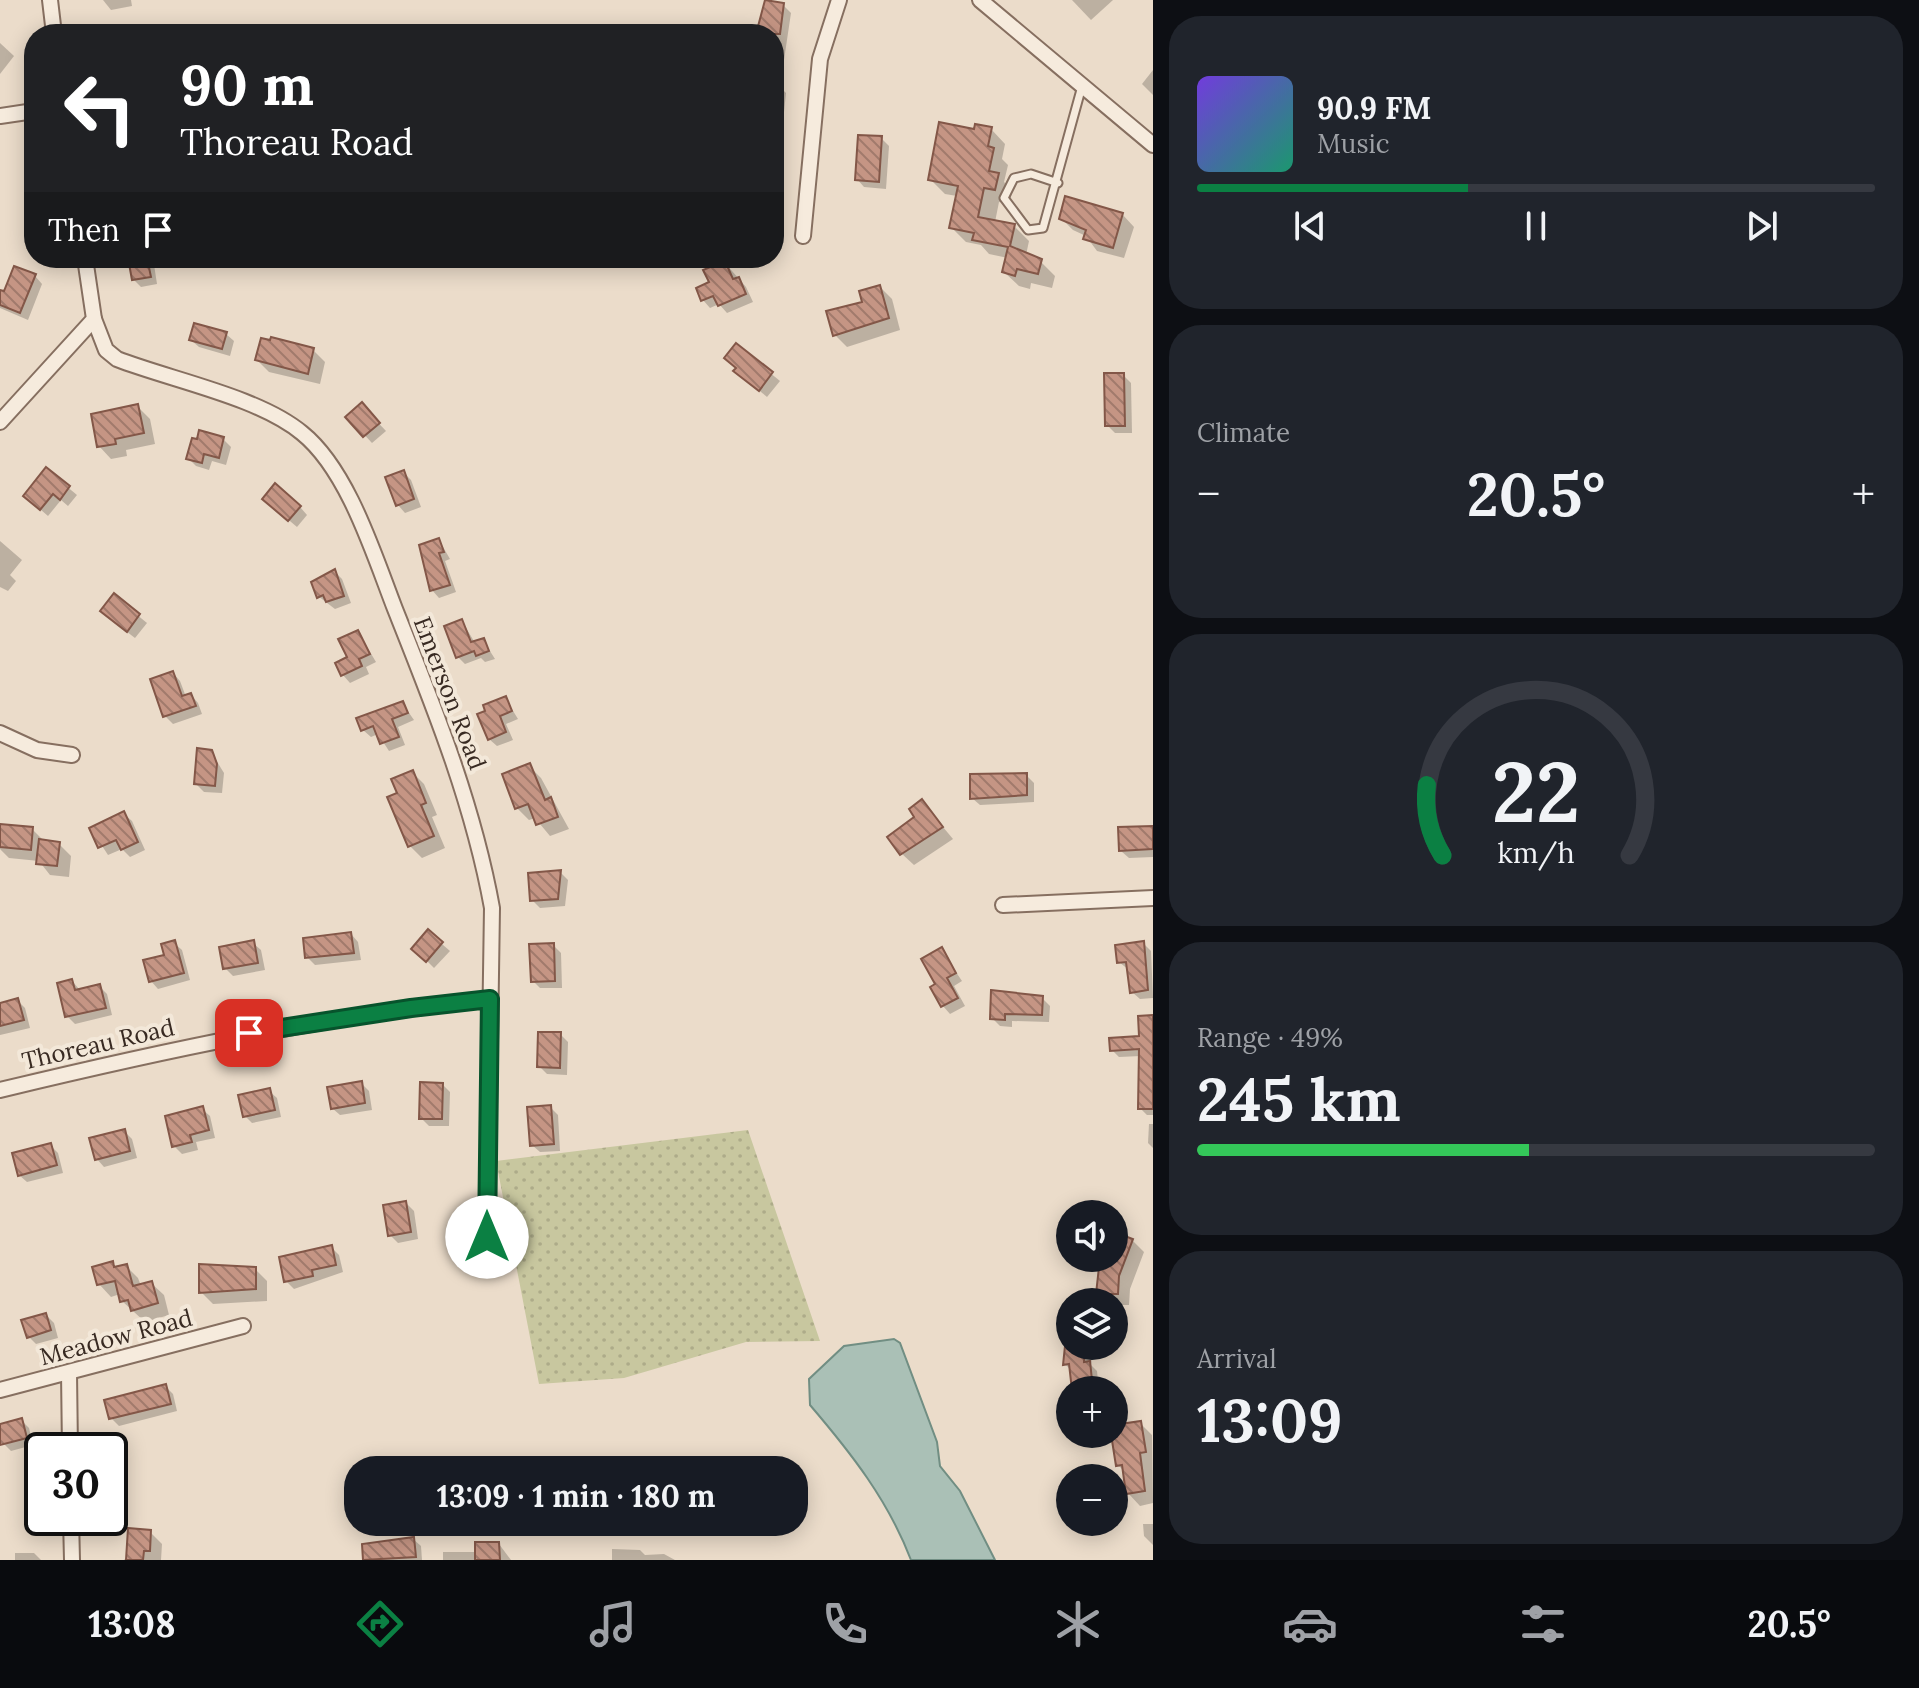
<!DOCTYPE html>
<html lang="en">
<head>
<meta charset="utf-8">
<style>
	:root { --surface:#171b24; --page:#20242c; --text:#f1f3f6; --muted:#9ea1a6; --line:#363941; --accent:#0b8043 }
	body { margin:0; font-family:Lora,serif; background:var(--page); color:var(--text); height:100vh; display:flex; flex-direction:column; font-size:30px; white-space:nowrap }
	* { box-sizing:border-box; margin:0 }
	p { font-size:26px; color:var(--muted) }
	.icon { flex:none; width:44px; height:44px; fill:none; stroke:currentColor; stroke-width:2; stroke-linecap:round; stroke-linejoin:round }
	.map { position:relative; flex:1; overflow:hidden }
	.drawer { display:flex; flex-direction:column; gap:16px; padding:16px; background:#0d0f14; width:766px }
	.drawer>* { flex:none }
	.top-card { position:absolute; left:24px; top:24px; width:760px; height:244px; border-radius:32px; box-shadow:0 4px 20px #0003; background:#202124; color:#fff; overflow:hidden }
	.buttons { position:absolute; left:1056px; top:1200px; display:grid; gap:16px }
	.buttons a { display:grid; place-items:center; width:72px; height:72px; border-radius:50%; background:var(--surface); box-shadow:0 4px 20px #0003; font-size:40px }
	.speed { position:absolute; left:24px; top:1432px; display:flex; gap:16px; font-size:40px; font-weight:700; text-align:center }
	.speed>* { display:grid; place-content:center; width:104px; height:104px; border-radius:50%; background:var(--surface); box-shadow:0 4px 20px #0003; line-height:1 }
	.speed .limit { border:4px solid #111; border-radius:12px; background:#fff; color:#111 }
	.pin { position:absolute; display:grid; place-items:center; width:68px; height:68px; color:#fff; margin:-34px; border-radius:16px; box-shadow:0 4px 12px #0006 }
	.me { position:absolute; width:88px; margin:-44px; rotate:0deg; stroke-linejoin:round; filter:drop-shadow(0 0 6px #0008) }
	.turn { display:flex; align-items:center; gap:28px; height:168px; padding:0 24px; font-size:36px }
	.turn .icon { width:104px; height:104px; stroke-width:2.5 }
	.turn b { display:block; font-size:56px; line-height:68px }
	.then { display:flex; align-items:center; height:76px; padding:0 24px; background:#0003; gap:16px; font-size:30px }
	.big { font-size:60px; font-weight:700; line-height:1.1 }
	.drawer .widget { flex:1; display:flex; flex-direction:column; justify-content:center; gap:12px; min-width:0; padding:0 28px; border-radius:32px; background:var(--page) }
	.drawer .dial { align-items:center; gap:0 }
	.dial svg { height:208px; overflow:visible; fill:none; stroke:var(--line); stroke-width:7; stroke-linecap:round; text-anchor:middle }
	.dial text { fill:var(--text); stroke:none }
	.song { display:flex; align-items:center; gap:24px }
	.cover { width:96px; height:96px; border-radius:12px; background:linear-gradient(135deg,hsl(260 70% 55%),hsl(160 70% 35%)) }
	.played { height:8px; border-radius:4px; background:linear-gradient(90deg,var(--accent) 40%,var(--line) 40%) }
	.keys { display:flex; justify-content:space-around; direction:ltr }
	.heat { display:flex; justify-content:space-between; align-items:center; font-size:44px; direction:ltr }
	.charge { height:12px; border-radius:6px; background:linear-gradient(90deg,#34c759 49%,var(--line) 0) }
	.trip { position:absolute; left:344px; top:1456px; width:464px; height:80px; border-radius:32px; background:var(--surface); box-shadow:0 4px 20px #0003; font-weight:700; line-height:80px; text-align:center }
	.menu { display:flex; height:128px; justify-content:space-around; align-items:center; background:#090b0e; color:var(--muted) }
	.menu .icon { width:56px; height:56px }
	.menu .selected { color:var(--accent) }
	.menu b { font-size:36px; color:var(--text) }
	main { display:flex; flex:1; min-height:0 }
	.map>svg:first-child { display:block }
</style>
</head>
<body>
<main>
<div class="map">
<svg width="1153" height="1560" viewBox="0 0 1153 1560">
	<defs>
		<pattern id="park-dots" width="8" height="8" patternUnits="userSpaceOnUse" patternTransform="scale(2)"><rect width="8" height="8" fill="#c8c79f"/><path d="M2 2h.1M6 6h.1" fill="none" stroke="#adab89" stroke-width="1.8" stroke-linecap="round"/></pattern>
		<pattern id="building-back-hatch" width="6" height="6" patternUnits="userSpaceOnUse" patternTransform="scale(2)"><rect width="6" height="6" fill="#c59584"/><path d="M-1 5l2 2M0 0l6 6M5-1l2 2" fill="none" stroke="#a17a6c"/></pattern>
	</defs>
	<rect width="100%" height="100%" fill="#ebdcca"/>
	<polygon fill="url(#park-dots)" points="748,1130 820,1341 746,1342 624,1378 539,1384 496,1161"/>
	<path fill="#aac0b6" stroke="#718e83" stroke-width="2" d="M894 1339 900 1343 937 1442 940 1466 960 1491 995 1560H911C888 1500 851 1453 810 1405L809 1379 844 1346Z"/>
	<g fill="#0003">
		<polygon points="103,0 131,0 132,6 111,10"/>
		<polygon points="1072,0 1113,0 1091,20"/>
		<polygon points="783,5 791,13 784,60 774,58 774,34 760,34"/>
		<polygon points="0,43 14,56 0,74"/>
		<polygon points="1153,70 1153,95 1142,84"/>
		<polygon points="774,81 786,93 780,150 774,149"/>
		<polygon points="991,129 1005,144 1002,159 1008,165 1004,182 1012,190 1010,204 999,202 995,222 1014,226 1029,241 1026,255 1040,261 1055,276 1052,288 1031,283 1030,289 1019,286 1004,272 1008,258 989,254 981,245 966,242 951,227 957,196 945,194 930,179 976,131"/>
		<polygon points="881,138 889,146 886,189 864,187 857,179"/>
		<polygon points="1122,214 1134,227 1124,258 1097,251 1086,236 1073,230 1061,218"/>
		<polygon points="130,258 153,258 157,284 141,287 133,279"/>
		<polygon points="725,263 746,287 753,302 727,313 719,304 710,308 703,300"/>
		<polygon points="35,276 42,284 28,320 0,308 0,292 5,294"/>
		<polygon points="880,287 892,299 900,330 847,347 835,335"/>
		<polygon points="226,334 234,341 230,356 199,347 191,340"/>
		<polygon points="737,346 780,381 767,397 744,378"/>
		<polygon points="313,350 325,362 320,384 269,372 257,360"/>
		<polygon points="1123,375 1131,383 1132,433 1115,433 1107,425"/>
		<polygon points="138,407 150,419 155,444 126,450 127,456 111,459 99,446"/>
		<polygon points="369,413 386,431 372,443 348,417"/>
		<polygon points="223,439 231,447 226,465 212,461 209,470 196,466 188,458"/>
		<polygon points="47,470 77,495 68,506 61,500 48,516 33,503"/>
		<polygon points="403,472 411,480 421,507 405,513 398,505"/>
		<polygon points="272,506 300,507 307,515 297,527"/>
		<polygon points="439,540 450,559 445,561 456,592 439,598 432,590"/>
		<polygon points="0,541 22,560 10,575 16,581 8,591 0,587"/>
		<polygon points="334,571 342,579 351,603 335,609 318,596"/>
		<polygon points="114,596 147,623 135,638 110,619"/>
		<polygon points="462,621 475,643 483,640 495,659 485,662 481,658 465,664 458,657"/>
		<polygon points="358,632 376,662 366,667 369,674 350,683 343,675"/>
		<polygon points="173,673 180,681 186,697 191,695 198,703 202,714 173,724 165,716"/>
		<polygon points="505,698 518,719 506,724 513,740 497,746 489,739"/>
		<polygon points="402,703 414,720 398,727 405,745 389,751 378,734 371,737 363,730"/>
		<polygon points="211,752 224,773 222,793 204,792 196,784"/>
		<polygon points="529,766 541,778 569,829 550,836 535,818 529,820 517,808"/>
		<polygon points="412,772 424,784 437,815 432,817 445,848 422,858 410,846 400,794"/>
		<polygon points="1026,775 1034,783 1034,802 980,805 972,798"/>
		<polygon points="922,802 953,839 914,865 901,853"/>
		<polygon points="124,814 132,821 145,850 130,857 122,849 108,855 91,829"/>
		<polygon points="0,826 32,829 45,842 59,844 71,856 69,877 50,875 39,861 9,858 0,849"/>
		<polygon points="1153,827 1153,857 1129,858 1121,851"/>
		<polygon points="560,872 568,880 565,906 540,908 532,900"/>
		<polygon points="428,932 450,951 434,968 414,948"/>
		<polygon points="351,934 358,942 361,960 315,965 307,957"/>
		<polygon points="174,943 182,950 190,980 158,989 151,981"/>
		<polygon points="253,943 261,950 265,970 233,976 225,968"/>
		<polygon points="1143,943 1151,951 1153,998 1140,999 1132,992 1129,970 1119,962"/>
		<polygon points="553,945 561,953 562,988 540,988 533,981"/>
		<polygon points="941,950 962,981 954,986 965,1006 950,1014 943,1006 938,984"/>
		<polygon points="72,981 79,989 99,986 107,994 112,1015 75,1024 67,1016"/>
		<polygon points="1042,998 1050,1006 1049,1022 1012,1021 1012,1027 1000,1026 992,1018"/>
		<polygon points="18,1001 25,1008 30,1028 0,1035 0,1005"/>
		<polygon points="1153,1017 1153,1115 1147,1115 1140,1108 1141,1056 1119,1057 1112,1050 1141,1038"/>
		<polygon points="560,1034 568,1042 567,1075 547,1074 540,1067"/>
		<polygon points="361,1083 369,1091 372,1110 340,1115 332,1108"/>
		<polygon points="443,1085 450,1092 449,1126 429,1126 421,1118"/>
		<polygon points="269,1091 277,1098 281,1117 252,1123 245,1116"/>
		<polygon points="550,1107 558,1115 560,1151 540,1152 532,1145"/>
		<polygon points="202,1109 210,1116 215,1138 196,1142 198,1150 182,1154 174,1146"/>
		<polygon points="1149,1124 1153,1124 1153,1148 1148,1143"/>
		<polygon points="124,1131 132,1139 137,1158 104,1167 97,1159"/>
		<polygon points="50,1145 58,1153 63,1173 27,1182 19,1175"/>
		<polygon points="406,1203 414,1211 418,1239 398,1243 390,1235"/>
		<polygon points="1114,1234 1132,1240 1144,1252 1130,1289 1129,1305 1114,1305 1098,1293 1100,1258 1114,1258"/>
		<polygon points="331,1247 339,1255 343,1272 294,1289 286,1281"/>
		<polygon points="112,1264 117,1268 126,1266 138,1278 141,1286 151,1283 164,1295 169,1315 145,1322 122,1301 120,1294 111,1297 99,1284"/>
		<polygon points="255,1269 267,1281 267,1301 213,1304 201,1292"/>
		<polygon points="46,1315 54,1323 58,1338 36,1344 28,1336"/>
		<polygon points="1068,1338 1070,1346 1093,1348 1091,1365 1097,1371 1099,1390 1074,1390 1072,1371 1065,1364"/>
		<polygon points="165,1386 173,1394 177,1411 119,1426 111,1418"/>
		<polygon points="21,1420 29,1428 33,1445 11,1451 3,1443 0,1426"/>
		<polygon points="1140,1423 1152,1435 1153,1503 1140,1506 1128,1493 1125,1472 1118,1465"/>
		<polygon points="1143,1524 1153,1524 1153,1545 1144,1536"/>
		<polygon points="150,1532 162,1544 161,1560 124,1560"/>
		<polygon points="413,1539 421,1546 422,1560 365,1560 364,1546"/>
		<polygon points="499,1544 511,1560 443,1560 443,1552 477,1552"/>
		<polygon points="612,1549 640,1550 645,1555 664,1554 675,1560 612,1560"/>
		<polygon points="15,1553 34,1553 41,1560 15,1560"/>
	</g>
	<g fill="url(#building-back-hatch)" stroke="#835748" stroke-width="2">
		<polygon points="765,0 784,3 780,34 756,34"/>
		<polygon points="939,122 974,129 975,124 992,127 988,146 994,148 989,171 999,173 995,190 984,188 978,217 1015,224 1010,246 1042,259 1038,274 1017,269 1015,276 1002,272 1008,247 972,240 974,233 949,228 958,186 928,180"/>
		<polygon points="858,135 882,136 879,182 855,180"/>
		<polygon points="1065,196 1123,213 1113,248 1083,239 1086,230 1059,219"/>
		<polygon points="128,258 147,258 151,277 132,280"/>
		<polygon points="725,261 733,279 739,277 746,294 718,306 713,296 701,301 696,288 709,282 703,270"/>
		<polygon points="14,266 36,274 20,313 0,305 0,290 4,291"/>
		<polygon points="880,285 889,318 833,336 826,311 862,302 859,291"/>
		<polygon points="194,323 227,332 222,349 189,340"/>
		<polygon points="271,337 314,348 308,374 255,360 261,338 270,340"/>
		<polygon points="736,343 773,372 759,391 733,371 736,368 724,358"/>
		<polygon points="1104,373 1124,373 1125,426 1105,426"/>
		<polygon points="362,402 380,423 363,437 345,417"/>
		<polygon points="138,404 144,433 115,439 116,444 97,447 91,414"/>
		<polygon points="199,430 224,437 219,458 204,454 202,463 186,459 192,438 197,439"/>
		<polygon points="46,467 70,486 60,500 53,494 40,510 23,496"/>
		<polygon points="404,470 414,499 396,506 385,477"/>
		<polygon points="275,483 301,506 288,521 262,499"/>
		<polygon points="439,538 444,552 439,553 450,585 430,591 419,545"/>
		<polygon points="335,569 344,596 326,602 323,595 317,598 311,582"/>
		<polygon points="114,593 140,614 127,632 100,611"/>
		<polygon points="462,619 471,642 484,638 489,651 476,656 474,651 456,658 444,626"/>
		<polygon points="358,630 370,654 359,659 362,666 341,676 335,663 347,657 338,639"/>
		<polygon points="173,671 182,696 191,693 196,706 163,717 150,679"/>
		<polygon points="506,696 512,711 500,716 506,732 488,740 477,714 485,711 483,705"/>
		<polygon points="403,701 408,713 392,719 399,737 380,744 373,726 361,731 356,718"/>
		<polygon points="197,748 212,750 217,764 215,786 194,784"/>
		<polygon points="530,763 545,800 551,797 558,817 536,825 528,804 515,809 502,774"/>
		<polygon points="413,770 426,803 421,805 434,836 408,847 387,797 397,793 391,779"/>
		<polygon points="1027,773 1027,795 970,799 970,774"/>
		<polygon points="922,799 943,827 900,855 887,837 914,817 909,809"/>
		<polygon points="124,811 138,842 121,850 116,840 98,848 89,828"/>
		<polygon points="0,824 33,827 31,850 0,847"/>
		<polygon points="1153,826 1153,849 1119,851 1118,827"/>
		<polygon points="39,839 60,842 57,866 36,864"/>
		<polygon points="561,870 558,899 530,901 528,873"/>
		<polygon points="428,929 443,942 426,962 411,949"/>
		<polygon points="351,932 354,953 305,958 303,938"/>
		<polygon points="175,940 184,973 149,982 143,960 164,955 161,944"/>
		<polygon points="254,940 258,963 223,969 219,947"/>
		<polygon points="1144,941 1148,990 1130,993 1126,962 1117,963 1115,945"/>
		<polygon points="554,943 555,981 531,982 529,944"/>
		<polygon points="942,947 956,973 947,978 958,998 941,1007 930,987 935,984 921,959"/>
		<polygon points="72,979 75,990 100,984 106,1008 65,1017 57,983"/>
		<polygon points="991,990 1043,996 1042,1015 1005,1014 1005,1020 990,1019"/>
		<polygon points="18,998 24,1020 0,1026 0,1003"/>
		<polygon points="1153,1015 1153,1109 1138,1109 1139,1049 1110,1051 1109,1038 1139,1036 1138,1016"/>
		<polygon points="538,1032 561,1032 560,1068 537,1067"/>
		<polygon points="362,1081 365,1103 331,1109 327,1087"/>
		<polygon points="420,1082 443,1083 442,1119 419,1119"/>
		<polygon points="270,1088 275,1110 243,1117 238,1095"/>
		<polygon points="551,1105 554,1144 530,1146 527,1107"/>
		<polygon points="203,1106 209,1130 190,1135 192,1142 172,1147 165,1116"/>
		<polygon points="125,1129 130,1151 95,1160 89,1138"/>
		<polygon points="51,1143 57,1165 18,1176 12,1153"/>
		<polygon points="406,1201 411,1232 388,1236 383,1205"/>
		<polygon points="1114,1232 1133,1239 1119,1276 1118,1294 1096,1294 1100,1258 1114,1258"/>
		<polygon points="332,1245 336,1265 312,1270 313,1276 284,1282 279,1257"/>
		<polygon points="113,1261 114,1267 127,1264 133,1286 152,1281 158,1303 131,1311 128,1300 120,1302 115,1281 97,1285 92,1267"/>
		<polygon points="199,1264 256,1267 256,1289 199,1293"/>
		<polygon points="46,1313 51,1330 27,1338 21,1320"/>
		<polygon points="1065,1346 1085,1346 1084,1362 1090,1361 1093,1390 1072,1390 1069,1364 1063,1365"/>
		<polygon points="166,1384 171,1404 109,1419 104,1400"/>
		<polygon points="22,1418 27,1438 0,1445 0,1424"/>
		<polygon points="1141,1421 1146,1452 1140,1453 1145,1491 1126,1494 1122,1465 1116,1466 1111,1434 1114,1425"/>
		<polygon points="128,1528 151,1530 150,1551 144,1551 143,1560 126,1560"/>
		<polygon points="414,1537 416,1557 363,1560 362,1544"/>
		<polygon points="475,1542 499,1542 500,1560 475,1560"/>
	</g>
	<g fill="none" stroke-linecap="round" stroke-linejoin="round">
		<g stroke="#866f60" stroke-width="11">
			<polyline id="service" points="1058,183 1031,174 1014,178 1004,198 1028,230 1043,228 1082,86"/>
		</g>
		<g stroke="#866f60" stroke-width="18">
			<g id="minor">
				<polyline points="50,0 54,34"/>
				<polyline points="980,0 1153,145"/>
				<polyline points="0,116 34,111"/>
				<polyline points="803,236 820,59 839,0"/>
				<path d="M94 319 106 350 117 359C171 380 259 397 302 433 348 470 374 555 395 609 434 707 473 803 492 908L487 1237"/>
				<polyline points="0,422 94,319 85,258"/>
				<polyline points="0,733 37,750 72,755"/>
				<polyline points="1003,905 1153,898"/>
				<path d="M0 1090C162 1051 324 1016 490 999"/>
				<polyline points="69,1373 70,1450"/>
				<polyline points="0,1390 243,1326"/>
				<polyline points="71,1518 72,1560"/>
			</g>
		</g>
		<use href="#service" stroke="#f6ebdd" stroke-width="7"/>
		<use href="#minor" stroke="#f6ebdd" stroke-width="14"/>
	</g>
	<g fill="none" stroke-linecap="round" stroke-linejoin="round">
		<g stroke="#07532c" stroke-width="20">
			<polyline id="route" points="249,1033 411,1008 490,999 487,1237"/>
		</g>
		<use href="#route" stroke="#0b8043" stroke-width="14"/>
	</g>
	<g text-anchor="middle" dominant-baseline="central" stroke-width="8" stroke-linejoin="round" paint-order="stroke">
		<g font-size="24" fill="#382a22" stroke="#f3e8d9">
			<text transform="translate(450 693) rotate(69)">Emerson Road</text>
			<text transform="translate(98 1044) rotate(-13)">Thoreau Road</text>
			<text transform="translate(116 1337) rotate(-15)">Meadow Road</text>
		</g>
	</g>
</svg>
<div class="buttons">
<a><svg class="icon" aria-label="sound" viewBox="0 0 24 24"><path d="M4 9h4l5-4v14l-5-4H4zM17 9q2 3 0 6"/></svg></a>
<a><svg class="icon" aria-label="layers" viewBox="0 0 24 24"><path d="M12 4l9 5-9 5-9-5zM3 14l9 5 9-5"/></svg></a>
<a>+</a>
<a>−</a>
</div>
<div class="speed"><div class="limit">30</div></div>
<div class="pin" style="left:249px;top:1033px;background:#d93025"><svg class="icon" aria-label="arrive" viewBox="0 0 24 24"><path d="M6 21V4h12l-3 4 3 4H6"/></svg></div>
<svg class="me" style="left:487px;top:1237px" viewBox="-20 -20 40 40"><circle r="19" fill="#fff"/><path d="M0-13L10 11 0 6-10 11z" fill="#0b8043"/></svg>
<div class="trip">13:09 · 1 min · 180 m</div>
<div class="top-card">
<div class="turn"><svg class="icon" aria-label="left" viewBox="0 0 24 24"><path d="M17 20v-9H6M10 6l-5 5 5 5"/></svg><div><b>90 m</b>Thoreau Road</div></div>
<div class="then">Then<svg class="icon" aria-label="arrive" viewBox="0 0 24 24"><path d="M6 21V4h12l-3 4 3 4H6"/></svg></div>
</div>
</div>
<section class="drawer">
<div class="widget">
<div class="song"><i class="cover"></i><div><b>90.9 FM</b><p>Music</p></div></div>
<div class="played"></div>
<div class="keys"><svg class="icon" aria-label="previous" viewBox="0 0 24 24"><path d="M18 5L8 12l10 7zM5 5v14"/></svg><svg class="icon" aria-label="pause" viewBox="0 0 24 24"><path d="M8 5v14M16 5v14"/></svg><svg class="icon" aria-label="next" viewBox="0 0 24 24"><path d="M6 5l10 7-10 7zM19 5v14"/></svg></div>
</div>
<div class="widget"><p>Climate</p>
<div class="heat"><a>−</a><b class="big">20.5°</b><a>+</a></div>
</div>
<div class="widget dial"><svg viewBox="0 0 100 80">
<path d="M14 69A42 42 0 1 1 86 69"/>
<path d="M14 69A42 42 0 0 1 8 42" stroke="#0b8043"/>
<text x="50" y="56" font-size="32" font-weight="700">22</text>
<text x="50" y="72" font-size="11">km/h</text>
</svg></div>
<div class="widget"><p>Range · 49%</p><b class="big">245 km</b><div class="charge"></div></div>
<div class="widget"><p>Arrival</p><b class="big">13:09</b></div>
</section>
</main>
<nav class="menu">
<b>13:08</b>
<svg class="icon selected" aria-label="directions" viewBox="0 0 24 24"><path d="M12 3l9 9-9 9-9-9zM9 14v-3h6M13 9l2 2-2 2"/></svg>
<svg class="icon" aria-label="music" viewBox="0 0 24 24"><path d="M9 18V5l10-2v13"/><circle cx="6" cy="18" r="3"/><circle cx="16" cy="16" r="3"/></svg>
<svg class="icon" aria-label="phone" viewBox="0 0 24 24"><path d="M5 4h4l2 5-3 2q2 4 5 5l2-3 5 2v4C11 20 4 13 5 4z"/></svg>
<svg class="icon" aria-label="climate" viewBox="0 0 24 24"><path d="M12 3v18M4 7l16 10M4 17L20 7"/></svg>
<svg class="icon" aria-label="car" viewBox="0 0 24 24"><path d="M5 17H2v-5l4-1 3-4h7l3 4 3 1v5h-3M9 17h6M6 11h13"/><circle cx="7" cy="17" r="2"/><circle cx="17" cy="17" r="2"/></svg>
<svg class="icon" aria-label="filters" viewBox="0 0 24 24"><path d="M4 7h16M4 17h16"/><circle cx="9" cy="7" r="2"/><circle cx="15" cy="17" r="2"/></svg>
<b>20.5°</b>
</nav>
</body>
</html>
